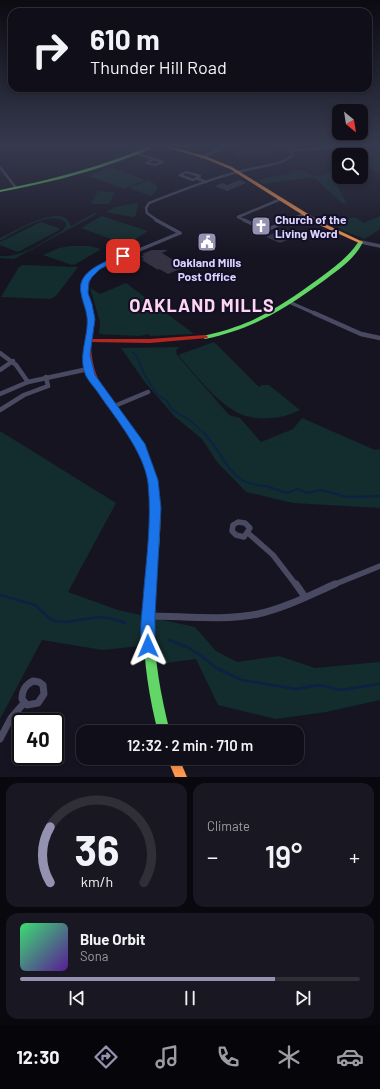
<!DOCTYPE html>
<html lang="en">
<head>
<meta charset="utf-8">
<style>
	:root { --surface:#100f19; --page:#191822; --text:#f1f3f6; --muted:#9c9ca2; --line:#302f38; --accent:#9591b1 }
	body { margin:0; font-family:Barlow,sans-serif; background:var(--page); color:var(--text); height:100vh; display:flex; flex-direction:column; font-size:15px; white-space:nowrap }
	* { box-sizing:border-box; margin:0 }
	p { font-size:13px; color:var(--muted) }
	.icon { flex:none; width:22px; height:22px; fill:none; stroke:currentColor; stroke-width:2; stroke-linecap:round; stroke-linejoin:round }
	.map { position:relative; height:777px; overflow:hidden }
	.panel { display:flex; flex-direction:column; gap:6px; padding:6px; background:#09080e; flex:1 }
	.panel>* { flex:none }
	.top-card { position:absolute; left:8px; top:8px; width:364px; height:84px; border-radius:12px; box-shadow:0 2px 6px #0003,0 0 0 1px var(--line); background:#100f19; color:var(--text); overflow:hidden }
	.needle { width:26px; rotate:150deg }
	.tools { position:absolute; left:332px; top:104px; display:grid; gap:8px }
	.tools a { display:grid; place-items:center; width:36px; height:36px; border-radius:8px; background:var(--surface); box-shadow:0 2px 6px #0003,0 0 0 1px var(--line); font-size:20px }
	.speed { position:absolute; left:12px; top:713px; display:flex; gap:8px; font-size:20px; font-weight:700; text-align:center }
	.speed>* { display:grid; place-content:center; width:52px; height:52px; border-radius:50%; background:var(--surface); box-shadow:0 2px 6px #0003,0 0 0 1px var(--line); line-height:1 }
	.speed .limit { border:2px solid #111; border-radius:6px; background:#fff; color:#111 }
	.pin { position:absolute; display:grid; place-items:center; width:34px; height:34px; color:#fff; margin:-17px; border-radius:8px; box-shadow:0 2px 6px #0006 }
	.me { position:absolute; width:44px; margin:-22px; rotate:359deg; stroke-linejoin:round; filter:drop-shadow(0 0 3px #0008) }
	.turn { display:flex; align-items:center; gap:14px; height:84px; padding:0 16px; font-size:18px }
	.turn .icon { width:52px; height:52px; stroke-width:2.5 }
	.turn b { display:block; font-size:28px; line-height:34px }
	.big { font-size:30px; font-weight:600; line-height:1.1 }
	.panel .card { flex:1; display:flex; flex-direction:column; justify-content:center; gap:6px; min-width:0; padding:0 14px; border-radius:12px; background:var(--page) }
	.panel .dial { align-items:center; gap:0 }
	.dial svg { height:104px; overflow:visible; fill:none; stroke:var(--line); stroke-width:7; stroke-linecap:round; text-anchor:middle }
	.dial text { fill:var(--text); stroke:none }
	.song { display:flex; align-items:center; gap:12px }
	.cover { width:48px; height:48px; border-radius:6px; background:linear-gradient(135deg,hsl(140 70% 55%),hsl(270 70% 35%)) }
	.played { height:4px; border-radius:2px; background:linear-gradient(90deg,var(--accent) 75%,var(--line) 75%) }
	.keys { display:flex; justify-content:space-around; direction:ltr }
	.heat { display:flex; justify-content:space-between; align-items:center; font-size:22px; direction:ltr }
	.panel .tiles { flex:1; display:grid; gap:6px; grid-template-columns:1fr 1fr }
	.card:last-child { grid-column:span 2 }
	.trip { position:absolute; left:76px; top:725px; width:228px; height:40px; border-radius:12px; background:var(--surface); box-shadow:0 2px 6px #0003,0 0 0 1px var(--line); font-weight:600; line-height:40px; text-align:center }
	.tabs { display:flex; height:64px; justify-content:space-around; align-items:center; background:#06060a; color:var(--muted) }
	.tabs .icon { width:28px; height:28px }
	.tabs .current { color:var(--accent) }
	.tabs b { font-size:18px; color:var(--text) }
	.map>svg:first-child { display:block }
</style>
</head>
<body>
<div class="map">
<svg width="380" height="777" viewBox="0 0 380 777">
	<rect width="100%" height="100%" fill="#161421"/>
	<g fill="#132c2d">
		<polygon points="241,147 265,147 273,154 257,158 236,155 241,149"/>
		<polygon points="380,151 380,172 361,168 360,155"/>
		<polygon points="110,167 145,180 124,189 89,176"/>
		<polygon points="339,168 339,176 335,179 339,189 347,203 343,204 314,177 263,184 258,180 300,170 315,176 325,175"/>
		<polygon points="149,180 156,185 158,188 155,193 151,196 131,189 131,187"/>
		<polygon points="98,191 115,192 109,204 91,204"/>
		<polygon points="138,203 136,216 133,217 106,212 115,207"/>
		<path d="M94 213 97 214 14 259 0 258V256C22 258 44 241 62 231L66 226V223C51 208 15 233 0 241V238C13 232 64 200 71 226Z"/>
		<polygon points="102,216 148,231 127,245 81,228"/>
		<polygon points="380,216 380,229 365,239 341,230 336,223 355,217 364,223"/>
		<polygon points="41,222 61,229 18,252 0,245 0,242"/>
		<polygon points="70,246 89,246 101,249 76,264 72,265 43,255 59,248"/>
		<polygon points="23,265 78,267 56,296 50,299 1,297 19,267"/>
		<polygon points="126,283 194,334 150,336 149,334 139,336 99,334 100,322 90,288 100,294"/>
		<path d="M214 342 259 387 262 385H269L300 410C283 419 256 422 238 413 215 401 195 374 178 355Z"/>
		<polygon points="179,347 176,351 177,355 229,415 240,418 261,442 293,429 302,418 375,450 380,449 380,508 293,503 246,492 217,462 202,439 174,416 144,381 121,348"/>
		<polygon points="0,431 116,503 68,592 118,610 195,627 216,651 237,662 279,656 315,668 380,662 380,700 326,712 276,719 218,705 196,659 158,664 157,644 103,650 42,640 0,719"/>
	</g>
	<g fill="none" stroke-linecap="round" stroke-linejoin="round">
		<g stroke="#0d2144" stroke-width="1">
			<polyline points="356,155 380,150"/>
			<polyline points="334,160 339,158"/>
			<polyline points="309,168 317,168"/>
			<polyline points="319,169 317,175 329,184 340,199"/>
			<polyline points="263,181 303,170"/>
		</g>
		<polyline stroke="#0d2144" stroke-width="1.5" points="133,352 136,355 145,376 158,395 167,401 172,410 188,419 204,433"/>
		<path stroke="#0d2144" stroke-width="2" d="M203 432C218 446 224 468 242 480 250 485 260 485 269 487 275 489 281 491 287 493L297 489 307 493 321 490 347 497 380 496"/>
		<g stroke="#0d2144" stroke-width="2.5">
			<polyline points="0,595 35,605 50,619 56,621 66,622 99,617 114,619 125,623"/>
			<polyline points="169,640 187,647 203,657 216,668 242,680 296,689 319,685 341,690 380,684"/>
		</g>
	</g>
	<g fill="#343243">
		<polygon points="240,180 246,183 227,191 215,186 222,183 227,185"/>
		<polygon points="280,230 283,232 286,230 291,232 288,234 294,237 280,243 266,237"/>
		<polygon points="152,250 168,250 162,253 185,267 168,274 159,269 158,270 142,260 144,259 141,257 144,255 142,254"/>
	</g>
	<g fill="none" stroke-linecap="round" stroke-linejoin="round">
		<g stroke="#4a4962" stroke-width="2.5">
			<polyline points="291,150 324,149 322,147"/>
			<polyline points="132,152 154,159"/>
			<polyline points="201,158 224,147"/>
			<polygon points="154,159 163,162 155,165 146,163"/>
			<polyline points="0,167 16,188"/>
			<polygon points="186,172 200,176 193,180 180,175"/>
			<polyline points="196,178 206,182"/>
			<polyline points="238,217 246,221"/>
			<polyline points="238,217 281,199"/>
			<path d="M158 221 147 213 146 208 149 203C185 189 222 174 260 167 271 164 285 164 293 154L288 147"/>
			<polyline points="288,221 304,214"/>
		</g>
		<g stroke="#4a4962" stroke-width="3.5">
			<polyline points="156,220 180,233"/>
			<polyline points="244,220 266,230 290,220"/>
			<polyline points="361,242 380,246"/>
			<polyline points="289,302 316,314"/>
			<polyline points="90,314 84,287 89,276 103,265 180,233"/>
		</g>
		<g stroke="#4a4962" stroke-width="4.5">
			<polyline points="314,313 361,334 380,338"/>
			<polyline points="88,340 91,319 90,313"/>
			<polyline points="0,353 16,365 28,382"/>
			<polyline points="0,370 13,361"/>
			<polyline points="0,394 28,382 88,369"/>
			<polyline points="112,407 148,392"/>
			<polyline points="0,410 24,395 48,386 46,377"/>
		</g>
		<g stroke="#4a4962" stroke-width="5.5">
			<polygon points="238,522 245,523 250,528 244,537 236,535 232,531 233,525"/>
			<polyline points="248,533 273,555 296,585"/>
			<polyline points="333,585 380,566"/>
		</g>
		<g stroke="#4a4962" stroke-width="7">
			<polyline points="296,584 305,597"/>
			<path d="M148 616C183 616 224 621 258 614 285 608 310 595 335 584"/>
			<path d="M33 681 39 682 43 685 44 694 38 703 27 705 22 699C22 690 25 685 33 681Z"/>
			<polyline points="0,739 11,718 24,703"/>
		</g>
		<g fill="#63d668" fill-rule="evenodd">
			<path d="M148 147H153C144 153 132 156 122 160 82 175 41 184 0 192V190C51 180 100 167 148 147Z"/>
			<path d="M359 241 363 242C354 260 338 270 322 282 283 310 253 329 205 339L202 337 203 336C214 333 225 331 235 327 265 317 292 298 317 280 333 268 348 258 359 241Z"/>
			<path d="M122 416 125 417C135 432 145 447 152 464 169 511 155 564 154 612 153 653 160 693 170 732H158C148 693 142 652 144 612 146 565 161 509 144 464 137 447 128 434 118 419L119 417Z"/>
		</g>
		<g fill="#ff974d" fill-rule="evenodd">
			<polygon points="165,147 171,147 205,156 232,167 321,222 363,242 359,243 317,224 230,169 203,158"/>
			<polygon points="167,758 179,758 187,777 175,777"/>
		</g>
		<path fill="#b3261e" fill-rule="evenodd" d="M205 335 207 336 208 337 207 338 150 343 91 342C91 375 104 393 125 417L126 419 125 421H119C104 402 88 383 85 357 84 351 84 344 86 339H150Z"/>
	</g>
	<linearGradient id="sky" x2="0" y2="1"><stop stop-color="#0c0b12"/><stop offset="0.57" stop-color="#363a4e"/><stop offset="1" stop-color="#363a4e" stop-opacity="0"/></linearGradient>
	<rect width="380" height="256" fill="url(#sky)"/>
	<path fill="#1a73e8" stroke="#114b97" d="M121 255 127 256 100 269 92 277 89 282 88 293 92 304 95 319 90 355 95 375 145 444 158 480 161 508 155 616V646L153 651 148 653 144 651C138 638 142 614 143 600 146 561 152 521 148 483 144 452 116 419 99 394 95 388 89 382 86 376 77 356 89 337 87 317 86 308 82 301 81 293 76 271 105 262 121 255Z"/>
	<defs>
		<g id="church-square" transform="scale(1)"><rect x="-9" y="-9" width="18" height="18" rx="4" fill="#9591b1" stroke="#130f26"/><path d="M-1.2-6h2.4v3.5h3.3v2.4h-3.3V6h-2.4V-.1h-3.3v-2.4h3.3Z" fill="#fff"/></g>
		<g id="civic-square" transform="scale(1)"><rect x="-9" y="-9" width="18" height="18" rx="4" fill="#9591b1" stroke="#130f26"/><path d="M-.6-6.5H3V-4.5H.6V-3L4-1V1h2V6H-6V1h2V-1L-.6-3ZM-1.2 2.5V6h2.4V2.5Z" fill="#fff"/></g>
	</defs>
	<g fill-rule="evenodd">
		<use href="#church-square" x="261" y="226"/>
		<use href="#civic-square" x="207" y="242"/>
	</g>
	<g text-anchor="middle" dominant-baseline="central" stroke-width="4" stroke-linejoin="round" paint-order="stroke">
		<g font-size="12" font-weight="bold" fill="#d9d4ff" stroke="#130f26" text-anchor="start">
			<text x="275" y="219">Church of the<tspan x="275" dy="14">Living Word</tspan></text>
			<text x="207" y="262" text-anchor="middle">Oakland Mills<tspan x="207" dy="14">Post Office</tspan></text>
		</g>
		<g font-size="18" font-weight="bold" letter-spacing="1" fill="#ffd6f0" stroke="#130f26">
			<text x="202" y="305">OAKLAND MILLS</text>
		</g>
	</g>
</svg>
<div class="tools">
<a><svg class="needle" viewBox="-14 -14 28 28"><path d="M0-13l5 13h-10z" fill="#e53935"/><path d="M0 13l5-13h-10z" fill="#9c9ca2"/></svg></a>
<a><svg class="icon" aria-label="search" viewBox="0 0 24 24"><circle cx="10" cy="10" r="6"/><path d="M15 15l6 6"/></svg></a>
</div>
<div class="speed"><div class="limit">40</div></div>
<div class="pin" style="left:123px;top:256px;background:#d93025"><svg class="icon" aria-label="arrive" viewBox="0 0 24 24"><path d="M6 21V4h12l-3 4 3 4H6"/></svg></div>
<svg class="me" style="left:148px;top:646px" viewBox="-20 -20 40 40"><path d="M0-17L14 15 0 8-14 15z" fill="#1a73e8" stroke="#fff" stroke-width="4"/></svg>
<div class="trip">12:32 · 2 min · 710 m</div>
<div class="top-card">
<div class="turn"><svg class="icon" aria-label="right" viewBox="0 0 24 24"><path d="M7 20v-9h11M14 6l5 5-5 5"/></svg><div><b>610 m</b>Thunder Hill Road</div></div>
</div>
</div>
<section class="panel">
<div class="tiles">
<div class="card dial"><svg viewBox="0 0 100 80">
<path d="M14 69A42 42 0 1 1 86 69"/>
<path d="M14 69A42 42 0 0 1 14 26" stroke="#9591b1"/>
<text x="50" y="56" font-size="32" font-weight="700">36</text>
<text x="50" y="72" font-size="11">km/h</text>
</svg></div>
<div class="card"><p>Climate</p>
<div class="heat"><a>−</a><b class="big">19°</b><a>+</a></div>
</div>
<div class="card">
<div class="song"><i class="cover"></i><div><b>Blue Orbit</b><p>Sona</p></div></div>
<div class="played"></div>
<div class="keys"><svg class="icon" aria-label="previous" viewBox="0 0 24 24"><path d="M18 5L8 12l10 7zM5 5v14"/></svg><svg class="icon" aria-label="pause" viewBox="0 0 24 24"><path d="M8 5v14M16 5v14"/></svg><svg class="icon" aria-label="next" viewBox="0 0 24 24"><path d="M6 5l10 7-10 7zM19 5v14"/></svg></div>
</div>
</div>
</section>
<nav class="tabs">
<b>12:30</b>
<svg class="icon current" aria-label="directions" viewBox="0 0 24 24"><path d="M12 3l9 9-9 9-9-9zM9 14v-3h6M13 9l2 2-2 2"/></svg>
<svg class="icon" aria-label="music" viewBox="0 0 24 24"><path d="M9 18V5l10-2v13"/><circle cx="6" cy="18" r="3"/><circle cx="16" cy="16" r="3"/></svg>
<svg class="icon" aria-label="phone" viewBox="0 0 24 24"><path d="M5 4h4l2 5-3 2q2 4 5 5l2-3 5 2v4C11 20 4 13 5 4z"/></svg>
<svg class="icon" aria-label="climate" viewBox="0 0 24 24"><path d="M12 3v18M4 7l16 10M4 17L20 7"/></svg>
<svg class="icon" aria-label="car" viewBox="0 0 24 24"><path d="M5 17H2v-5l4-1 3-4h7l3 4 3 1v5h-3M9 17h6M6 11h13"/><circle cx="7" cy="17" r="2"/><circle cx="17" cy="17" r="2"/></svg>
</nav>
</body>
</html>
